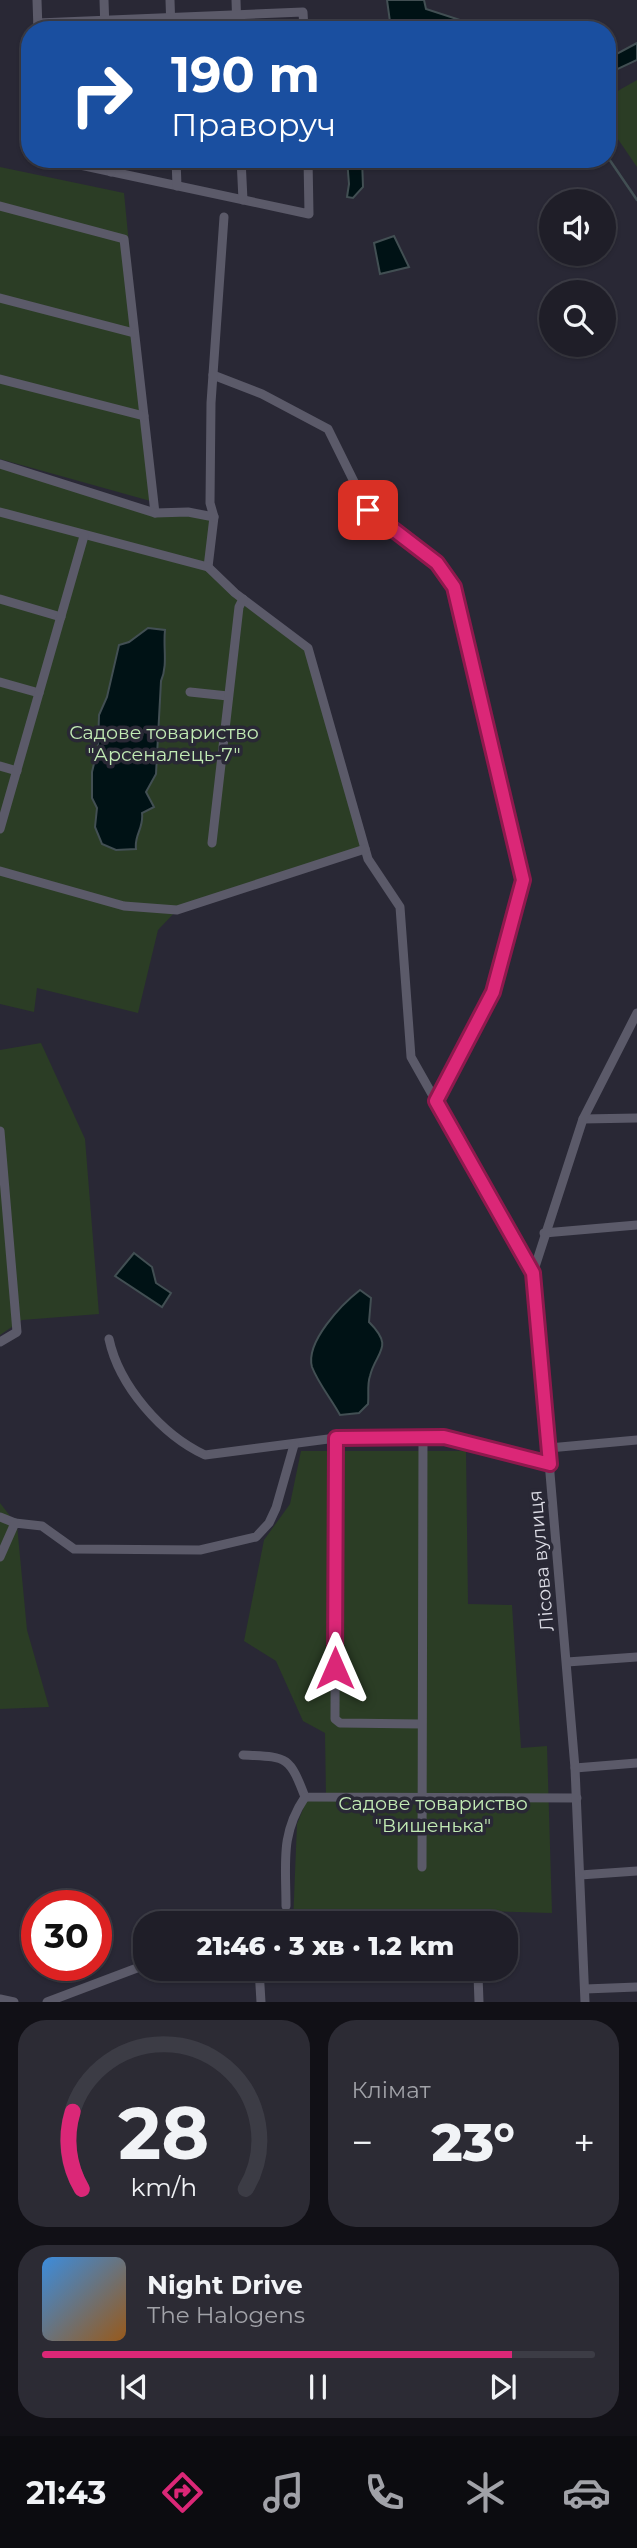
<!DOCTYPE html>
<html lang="uk">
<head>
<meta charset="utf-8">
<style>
	:root { --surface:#1f1e28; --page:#2c2b34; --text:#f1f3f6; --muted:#a1a2a8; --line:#3c3c45; --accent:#db2777 }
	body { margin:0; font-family:Montserrat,sans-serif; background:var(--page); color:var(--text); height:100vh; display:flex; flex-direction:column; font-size:26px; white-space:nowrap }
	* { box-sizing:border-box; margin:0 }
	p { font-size:23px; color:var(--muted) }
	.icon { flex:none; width:38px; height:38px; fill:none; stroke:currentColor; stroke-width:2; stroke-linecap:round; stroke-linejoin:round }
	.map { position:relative; height:2002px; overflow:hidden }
	.details { display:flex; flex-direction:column; gap:18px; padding:18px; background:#111016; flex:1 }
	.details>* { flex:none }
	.banner { position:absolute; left:21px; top:21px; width:595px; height:147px; border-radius:28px; box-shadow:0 2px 5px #0004,0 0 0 2px var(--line); background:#1a4fa0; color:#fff; overflow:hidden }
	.tools { position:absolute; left:539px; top:189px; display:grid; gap:14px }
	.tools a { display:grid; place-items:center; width:77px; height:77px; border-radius:50%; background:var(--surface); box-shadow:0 2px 5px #0004,0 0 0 2px var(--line); font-size:35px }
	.speed { position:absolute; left:21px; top:1890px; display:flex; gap:14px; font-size:35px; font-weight:700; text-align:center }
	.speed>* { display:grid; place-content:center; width:91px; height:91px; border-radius:50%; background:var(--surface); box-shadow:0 2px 5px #0004,0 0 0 2px var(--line); line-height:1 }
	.speed .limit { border:10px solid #d22; background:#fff; color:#111 }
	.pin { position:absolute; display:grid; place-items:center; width:60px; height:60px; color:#fff; margin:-30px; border-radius:14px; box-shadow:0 4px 10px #0006 }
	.me { position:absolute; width:77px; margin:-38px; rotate:0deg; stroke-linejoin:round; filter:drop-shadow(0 0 5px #0008) }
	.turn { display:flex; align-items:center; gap:24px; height:147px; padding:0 35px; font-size:32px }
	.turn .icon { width:91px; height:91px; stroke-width:2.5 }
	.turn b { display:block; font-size:49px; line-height:60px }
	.big { font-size:52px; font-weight:800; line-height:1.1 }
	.details .card { flex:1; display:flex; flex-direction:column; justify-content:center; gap:10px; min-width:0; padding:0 24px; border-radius:28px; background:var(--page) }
	.details .dial { align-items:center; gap:0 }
	.dial svg { height:182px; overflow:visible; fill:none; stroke:var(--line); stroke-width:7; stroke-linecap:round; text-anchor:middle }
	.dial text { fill:var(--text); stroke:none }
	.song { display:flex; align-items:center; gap:21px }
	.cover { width:84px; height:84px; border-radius:10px; background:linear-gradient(135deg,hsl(210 70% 55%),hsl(30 70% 35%)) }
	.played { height:7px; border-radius:4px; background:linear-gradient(90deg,var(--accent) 85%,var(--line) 85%) }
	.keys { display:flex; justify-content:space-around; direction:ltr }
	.heat { display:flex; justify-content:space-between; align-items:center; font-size:38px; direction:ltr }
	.details .tiles { flex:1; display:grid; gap:18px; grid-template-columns:1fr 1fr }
	.card:last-child { grid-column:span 2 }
	.trip { position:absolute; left:133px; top:1911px; width:385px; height:70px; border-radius:28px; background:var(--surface); box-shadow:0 2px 5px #0004,0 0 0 2px var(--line); font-weight:800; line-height:70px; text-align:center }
	.menu { display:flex; height:112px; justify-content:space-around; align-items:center; background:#0c0c10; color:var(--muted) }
	.menu .icon { width:49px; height:49px }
	.menu .on { color:var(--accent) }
	.menu b { font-size:32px; color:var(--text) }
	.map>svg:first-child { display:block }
</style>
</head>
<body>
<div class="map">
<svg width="637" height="2002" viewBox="0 0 637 2002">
	<rect width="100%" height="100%" fill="#292835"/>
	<g fill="#2b3d25">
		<polygon points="637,80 637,167 607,123 607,97"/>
		<polygon points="0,167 124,193 154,502 0,459"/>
		<polygon points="0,466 155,513 214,517 208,567 308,648 365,849 177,910 158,930 138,1013 37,988 34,1012 0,1004"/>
		<polygon points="41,1043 85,1139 99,1314 22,1320 0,1335 0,1050"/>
		<polygon points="301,1451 466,1451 468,1604 512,1605 521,1748 547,1746 552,1913 485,1911 484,1923 293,1923 297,1824 308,1797 326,1797 325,1733 303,1721 276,1661 244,1641 264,1540 290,1504"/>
		<polygon points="0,1503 17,1525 27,1630 49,1707 0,1709"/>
	</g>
	<g fill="#001215" stroke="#424f53" stroke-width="2">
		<polygon points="387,0 424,0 426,9 463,21 463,30 457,30 457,26 426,21 391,29"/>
		<polygon points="637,43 637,60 607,74 607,59"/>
		<polygon points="347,159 362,159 363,187 353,198 347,197 349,184"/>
		<polygon points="394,236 409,267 380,274 374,243"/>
		<path d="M148 628 165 630C163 648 168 665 161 681L156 774 146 792 154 807 142 813C144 829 134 834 136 849L116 850 102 844 95 827 97 808 92 798V772L98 747 99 715 107 697 119 645 129 642Z"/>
		<polygon points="134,1253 152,1267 156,1283 171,1293 162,1307 115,1276"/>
		<path d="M360 1290 371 1298 369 1322C395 1348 376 1351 370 1376 367 1384 369 1395 368 1404L359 1413 340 1415C332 1400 318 1383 312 1367 305 1342 342 1304 360 1290Z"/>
	</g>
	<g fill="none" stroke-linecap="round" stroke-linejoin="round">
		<polyline stroke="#424f53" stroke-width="2.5" points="607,156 637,200"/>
		<g stroke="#5b5a69" stroke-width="9">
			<polyline points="37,0 38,30"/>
			<polyline points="104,0 105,30"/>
			<polyline points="170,0 171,30"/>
			<polyline points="236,0 237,30"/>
			<polyline points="38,23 303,12 304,30"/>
			<polyline points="52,159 309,214 308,159"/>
			<polyline points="110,159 111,172"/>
			<polyline points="176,159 177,186"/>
			<polyline points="241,159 243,200"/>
			<polyline points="0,206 124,239 155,513"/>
			<polyline points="0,298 134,333"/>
			<polyline points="213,375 262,394 328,429 368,510 437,563 454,587 523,880 493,992 436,1101"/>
			<polyline points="0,379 144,416"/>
			<polyline points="0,464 155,513 188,512 214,517 208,567"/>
			<polyline points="0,512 208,567 235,593 308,648 368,859 400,907 411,1057 533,1273"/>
			<polyline points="214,517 210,503 211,403 224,217"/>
			<polyline points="0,599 61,617"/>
			<polyline points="0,682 39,693"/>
			<polyline points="190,692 228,696"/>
			<polyline points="0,766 17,771"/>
			<polyline points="0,829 84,536"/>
			<polyline points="212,843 239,607 243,599"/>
			<polyline points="0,871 124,906 177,910 365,849"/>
			<polyline points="583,1119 637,1118"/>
			<polyline points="0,1131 17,1332 0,1342"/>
			<polyline points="544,1233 637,1225"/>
			<path d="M109 1339C119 1386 162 1435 205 1455L336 1438 423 1436 444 1437 481 1445 550 1464"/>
			<polyline points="336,1438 335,1719 340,1723 421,1724"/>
			<polyline points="549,1448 637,1440"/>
			<polyline points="0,1517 15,1523"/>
			<polyline points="0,1557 15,1523 42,1526 74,1549 200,1550 256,1537 269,1523 276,1508 294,1445"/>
			<polyline points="567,1662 637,1657"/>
			<path d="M243 1755C287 1757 289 1755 305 1797L577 1798"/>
			<polyline points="575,1768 637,1763"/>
			<polyline points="422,1867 423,1436"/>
			<polyline points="580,1875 637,1871"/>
			<path d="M286 1906C286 1863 280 1834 305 1797"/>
			<polyline points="259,1969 261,2002"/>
			<polyline points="478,1975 479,2002"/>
			<polyline points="585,1989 637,1987"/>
			<polyline points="0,1999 14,2002"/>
			<polyline points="47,2002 145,1965"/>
			<polyline points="585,2002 575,1768 533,1273 583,1119 637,1013"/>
		</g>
	</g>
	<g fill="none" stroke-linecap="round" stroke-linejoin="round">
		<g stroke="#8e194d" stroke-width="18">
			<polyline id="route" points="335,1668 336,1438 444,1437 550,1464 533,1273 436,1101 493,992 523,880 454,587 437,563 368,510"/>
		</g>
		<use href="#route" stroke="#db2777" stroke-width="12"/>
	</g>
	<g text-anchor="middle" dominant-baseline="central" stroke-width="7" stroke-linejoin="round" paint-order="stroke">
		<g font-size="19" fill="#c2ebb5" stroke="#292835">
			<text x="164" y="732">Садове товариство<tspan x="164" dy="22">"Арсеналець-7"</tspan></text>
			<text x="433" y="1803">Садове товариство<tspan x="433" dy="22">"Вишенька"</tspan></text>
		</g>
		<g font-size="19" fill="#dcdce5" stroke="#292835">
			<text transform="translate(541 1561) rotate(-95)">Лісова вулиця</text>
		</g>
	</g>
</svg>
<div class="tools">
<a><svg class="icon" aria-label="sound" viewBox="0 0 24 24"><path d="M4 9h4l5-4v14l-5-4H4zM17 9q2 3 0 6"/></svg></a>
<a><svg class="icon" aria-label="search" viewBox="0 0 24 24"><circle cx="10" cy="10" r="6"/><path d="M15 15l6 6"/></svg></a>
</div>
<div class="speed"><div class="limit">30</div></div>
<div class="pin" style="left:368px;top:510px;background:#d93025"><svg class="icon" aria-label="arrive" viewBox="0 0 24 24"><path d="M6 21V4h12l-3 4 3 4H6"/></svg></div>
<svg class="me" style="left:335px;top:1668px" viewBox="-20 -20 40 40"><path d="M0-17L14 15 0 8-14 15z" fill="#db2777" stroke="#fff" stroke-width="4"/></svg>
<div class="trip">21:46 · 3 хв · 1.2 km</div>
<div class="banner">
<div class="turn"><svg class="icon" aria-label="right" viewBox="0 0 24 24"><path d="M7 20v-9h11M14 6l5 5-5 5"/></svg><div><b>190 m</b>Праворуч</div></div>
</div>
</div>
<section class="details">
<div class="tiles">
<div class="card dial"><svg viewBox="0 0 100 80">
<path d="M14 69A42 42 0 1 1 86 69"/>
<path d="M14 69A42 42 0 0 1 10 35" stroke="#db2777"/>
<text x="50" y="56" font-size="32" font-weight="700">28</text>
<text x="50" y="72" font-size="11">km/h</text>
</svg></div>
<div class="card"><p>Клімат</p>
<div class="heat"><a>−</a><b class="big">23°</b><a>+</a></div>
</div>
<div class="card">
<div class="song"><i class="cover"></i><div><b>Night Drive</b><p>The Halogens</p></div></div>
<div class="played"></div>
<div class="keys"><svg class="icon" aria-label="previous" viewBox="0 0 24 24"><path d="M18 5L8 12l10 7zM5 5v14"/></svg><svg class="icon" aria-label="pause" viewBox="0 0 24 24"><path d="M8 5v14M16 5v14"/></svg><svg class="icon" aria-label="next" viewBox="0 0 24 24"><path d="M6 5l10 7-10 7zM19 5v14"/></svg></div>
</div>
</div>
</section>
<nav class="menu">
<b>21:43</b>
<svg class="icon on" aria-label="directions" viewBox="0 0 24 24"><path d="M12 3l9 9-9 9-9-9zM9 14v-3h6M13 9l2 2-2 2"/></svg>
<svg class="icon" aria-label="music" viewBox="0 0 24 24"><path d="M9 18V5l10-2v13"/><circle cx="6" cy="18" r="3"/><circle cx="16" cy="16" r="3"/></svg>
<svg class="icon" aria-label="phone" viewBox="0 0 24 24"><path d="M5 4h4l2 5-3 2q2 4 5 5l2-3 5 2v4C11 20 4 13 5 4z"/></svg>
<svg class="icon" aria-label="climate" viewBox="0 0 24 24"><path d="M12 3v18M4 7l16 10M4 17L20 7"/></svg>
<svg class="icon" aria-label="car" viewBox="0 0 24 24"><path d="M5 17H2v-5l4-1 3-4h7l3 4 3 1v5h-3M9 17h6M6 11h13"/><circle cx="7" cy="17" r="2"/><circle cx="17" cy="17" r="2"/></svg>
</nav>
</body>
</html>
